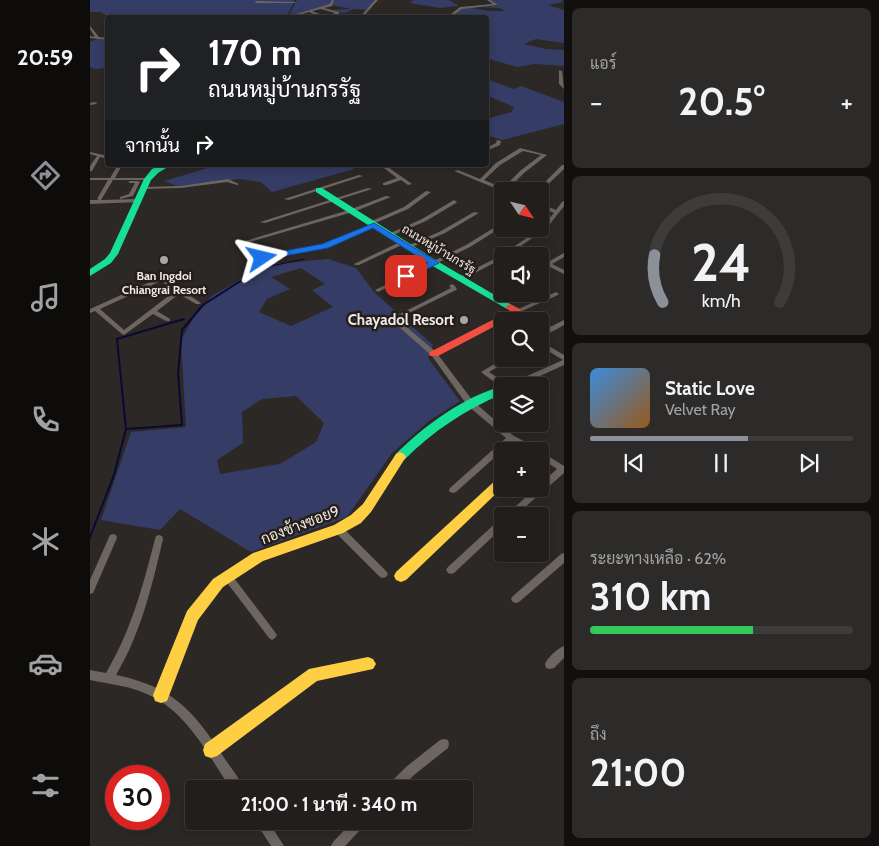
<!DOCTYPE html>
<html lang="th">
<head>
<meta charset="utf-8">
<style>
	:root { --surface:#211e1c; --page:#2d2b29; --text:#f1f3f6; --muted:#a2a2a3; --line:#3e3c3b; --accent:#8c9099 }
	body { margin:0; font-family:Cabin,Sarabun,sans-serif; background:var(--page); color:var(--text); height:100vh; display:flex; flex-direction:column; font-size:19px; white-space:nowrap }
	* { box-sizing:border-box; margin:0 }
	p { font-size:16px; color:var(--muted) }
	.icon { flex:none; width:28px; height:28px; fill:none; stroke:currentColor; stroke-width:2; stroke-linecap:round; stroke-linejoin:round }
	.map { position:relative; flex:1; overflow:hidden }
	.panel { display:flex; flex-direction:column; gap:8px; padding:8px; background:#12100f; width:315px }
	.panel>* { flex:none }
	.top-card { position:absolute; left:15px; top:15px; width:384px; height:152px; border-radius:5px; box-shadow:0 2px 12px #0003,0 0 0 1px var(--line); background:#202124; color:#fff; overflow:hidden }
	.needle { width:32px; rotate:125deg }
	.tools { position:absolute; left:404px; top:182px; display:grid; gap:10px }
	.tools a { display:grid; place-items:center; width:55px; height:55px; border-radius:5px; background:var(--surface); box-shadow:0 2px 12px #0003,0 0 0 1px var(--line); font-size:25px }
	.speed { position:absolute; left:15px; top:765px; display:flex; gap:10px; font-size:25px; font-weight:700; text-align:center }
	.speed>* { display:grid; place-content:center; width:65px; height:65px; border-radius:50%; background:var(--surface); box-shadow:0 2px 12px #0003,0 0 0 1px var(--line); line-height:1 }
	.speed .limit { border:8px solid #d22; background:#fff; color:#111 }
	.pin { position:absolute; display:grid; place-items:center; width:42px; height:42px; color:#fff; margin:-21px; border-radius:10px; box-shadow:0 2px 8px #0006 }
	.me { position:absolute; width:55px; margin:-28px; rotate:80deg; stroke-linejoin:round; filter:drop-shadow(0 0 4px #0008) }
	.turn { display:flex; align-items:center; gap:18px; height:105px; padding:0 20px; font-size:22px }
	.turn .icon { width:65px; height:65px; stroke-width:2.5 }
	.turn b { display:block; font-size:35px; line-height:42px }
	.then { display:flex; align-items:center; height:48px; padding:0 20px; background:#0003; gap:10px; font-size:19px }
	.big { font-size:38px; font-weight:700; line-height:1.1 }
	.panel .tile { flex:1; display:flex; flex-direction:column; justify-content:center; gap:8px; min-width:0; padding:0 18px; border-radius:8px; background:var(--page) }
	.panel .dial { align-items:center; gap:0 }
	.dial svg { height:130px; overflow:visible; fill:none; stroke:var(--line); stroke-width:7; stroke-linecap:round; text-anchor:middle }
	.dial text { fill:var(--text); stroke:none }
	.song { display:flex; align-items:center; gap:15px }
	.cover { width:60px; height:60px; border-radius:8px; background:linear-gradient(135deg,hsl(210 70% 55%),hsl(30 70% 35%)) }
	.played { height:5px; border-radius:2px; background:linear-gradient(90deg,var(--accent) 60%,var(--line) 60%) }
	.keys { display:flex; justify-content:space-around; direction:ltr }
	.heat { display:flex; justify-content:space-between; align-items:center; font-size:28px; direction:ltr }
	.charge { height:8px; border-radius:4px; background:linear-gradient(90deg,#34c759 62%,var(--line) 0) }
	.trip { position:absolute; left:95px; top:780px; width:288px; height:50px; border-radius:5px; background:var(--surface); box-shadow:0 2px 12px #0003,0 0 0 1px var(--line); font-weight:700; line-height:50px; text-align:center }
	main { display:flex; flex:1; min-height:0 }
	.tab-bar { display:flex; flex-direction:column; width:90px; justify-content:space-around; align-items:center; background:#0d0c0b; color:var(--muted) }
	.tab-bar .icon { width:35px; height:35px }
	.tab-bar .selected { color:var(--accent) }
	.tab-bar b { font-size:22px; color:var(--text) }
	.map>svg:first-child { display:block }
</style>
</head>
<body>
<main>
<nav class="tab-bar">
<b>20:59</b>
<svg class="icon selected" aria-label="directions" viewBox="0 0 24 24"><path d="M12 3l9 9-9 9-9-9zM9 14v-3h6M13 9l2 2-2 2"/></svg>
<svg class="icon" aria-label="music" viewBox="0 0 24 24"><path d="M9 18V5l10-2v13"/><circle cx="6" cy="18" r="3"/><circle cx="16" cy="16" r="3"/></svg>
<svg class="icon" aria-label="phone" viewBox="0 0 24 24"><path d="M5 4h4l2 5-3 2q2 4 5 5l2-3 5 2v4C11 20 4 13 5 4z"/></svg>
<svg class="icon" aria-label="climate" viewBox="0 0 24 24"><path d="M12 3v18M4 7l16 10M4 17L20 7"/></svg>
<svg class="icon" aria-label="car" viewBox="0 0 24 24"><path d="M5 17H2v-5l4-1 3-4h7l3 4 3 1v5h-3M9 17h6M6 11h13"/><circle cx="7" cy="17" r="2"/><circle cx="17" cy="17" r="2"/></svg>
<svg class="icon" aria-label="filters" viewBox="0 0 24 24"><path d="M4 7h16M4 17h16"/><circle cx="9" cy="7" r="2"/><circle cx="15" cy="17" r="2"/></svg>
</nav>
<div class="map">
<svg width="474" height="846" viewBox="0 0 474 846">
	<rect width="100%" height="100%" fill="#2c2826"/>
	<g fill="#353d66" fill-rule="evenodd">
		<polygon points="0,0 205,0 199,12 194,18 19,17 10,12 0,12"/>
		<polygon points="207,0 242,0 241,5 198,17"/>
		<path d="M244 0H286L277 10 262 9C256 15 249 13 242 10L261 9 242 5Z"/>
		<polygon points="323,0 359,0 369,6 350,8 320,3"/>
		<polygon points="398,0 472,0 473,2 458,5 474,10 474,43 446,39 434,44 456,49 474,50 474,66 445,64 427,67 396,58 396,18 360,18 375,7 398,11 415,11 410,8 388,7 408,6"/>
		<polygon points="7,39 17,40 17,68 5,69 0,67 0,42"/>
		<polygon points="396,79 424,89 431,86 474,102 474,124 412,140 396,135 396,119 422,112 424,107 396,95"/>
		<polygon points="128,165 259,165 264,169 182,192 171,182 149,179 90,187 74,181"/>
		<path d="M238 259 266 268 284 292 343 345 338 358 370 401 339 421 302 453 257 517 161 552 90 509 70 530 11 520 41 432 96 427 91 340 104 317 122 296 175 265ZM211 268 235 284 222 290 243 307 201 326 169 312 177 299 200 289 181 277ZM206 396 234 423 226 442 190 464 130 474 127 460 153 443 152 412 172 399Z"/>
	</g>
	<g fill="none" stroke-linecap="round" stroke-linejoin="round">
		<polyline stroke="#0a0835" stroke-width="1" points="150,281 177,267 214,259"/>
		<g stroke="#0a0835" stroke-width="2">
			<polyline points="36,429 92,425 88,373 92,330 113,305 152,280"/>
			<polyline points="0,537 24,475 36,429 27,339 94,319"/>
		</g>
		<g fill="#6d6560" fill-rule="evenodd">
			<path d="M242 0H244L242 6 234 8 249 12V14L233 18 219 12 200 18 196 17 240 4ZM231 9 245 13 235 16 222 11Z"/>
			<polygon points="285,0 288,0 272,18 269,18"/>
			<polygon points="397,0 400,0 408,5 372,9 360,18 356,18 370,7 403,4"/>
			<polygon points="166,1 205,2 206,3 165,3"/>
			<polygon points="0,26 9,37 18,38 18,40 0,38 0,36 5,37 0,29"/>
			<polygon points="469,70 472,71 474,89 469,84"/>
			<polygon points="5,102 7,103 6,104 0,105 0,103"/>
			<polygon points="407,140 411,141 410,145 396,151 396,148 406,143"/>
			<path d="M430 148 457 155 434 173 417 190 418 191H412L364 171 368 170 390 179 406 163ZM433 151 451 155 430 171 413 188 394 180 410 165Z"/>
			<polygon points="0,152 18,156 18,159 10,157 2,171 0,171 0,166 7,156 0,154"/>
			<polygon points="28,165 32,165 25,178 58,178 60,179 58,180 23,180 11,200 47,199 49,200 49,202 0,204 0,200 9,200 7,199 18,180 0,180 0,178 20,178"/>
			<polygon points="39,165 46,165 49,167 47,168"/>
			<polygon points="290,165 295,165 322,184 318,185 311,180 297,185 293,185 293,183 307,178"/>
			<polygon points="472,165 474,165 474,169 450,192 446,191"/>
			<polygon points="269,175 273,176 199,200 194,199"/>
			<polygon points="138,179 149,184 147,185 137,182 91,188 53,189 51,188 53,187 91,186"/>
			<polygon points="39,181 48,181 50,182 43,196 30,199 30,197 39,194 45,183 39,183"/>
			<polygon points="278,188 282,189 175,223 170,222"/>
			<polygon points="336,191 341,192 318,209 283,224 286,224 286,226 236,247 172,260 169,258 172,256 233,245 281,224 277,223 314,207"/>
			<polygon points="296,196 301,197 263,212 160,242 158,243 155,241 259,210"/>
			<polygon points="364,200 367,202 366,203 336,221 301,236 296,235 332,219"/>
			<polygon points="474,201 474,206 457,228 416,256 412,256 412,259 373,279 369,279 369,277 410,256 450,229 464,213 450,207 450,203 466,210 472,202"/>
			<polygon points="384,212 389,213 355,233 320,248 316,248 315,247 351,231"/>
			<polygon points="410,224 412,224 412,227 380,247 290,291 288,292 285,290 376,245"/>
			<polygon points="312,241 315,243 314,244 269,265 265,265 264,264"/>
			<polygon points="474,253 474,257 462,264 474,270 474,274 450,262 450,258 458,262"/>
			<path d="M71 277 111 303 110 304H106L89 294 67 311 80 319V321H76L63 314 34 335 32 334 5 311 0 313V309ZM71 281 85 291 34 330 10 309Z"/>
			<polygon points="362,284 364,285 367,289 366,290 307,319 346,352 383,401 414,428 419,424 428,424 419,432 424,436 449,449 450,451 474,466 474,473 425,516 416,516 417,514 445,489 450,489 450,484 467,469 450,458 450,451 440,451 422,442 366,492 363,493 360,492 359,490 360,488 416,438 377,405 342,356 300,319 361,288 359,286"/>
			<polygon points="412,290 413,294 403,299 400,297"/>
			<polygon points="466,292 469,294 468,295 432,311 446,321 439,321 424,311"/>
			<path d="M474 320V325C464 330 461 336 450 329V324L458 328Z"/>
			<polygon points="450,341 474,355 474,365 428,386 419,386 419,384 473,360 450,346"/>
			<polygon points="413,359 421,359 399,372 417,384 417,386 412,386 412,388 391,372"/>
			<polygon points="450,409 455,411 456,413 455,415 450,415"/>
			<polygon points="412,519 412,528 364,573 361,574 358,573 356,570 358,567 409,520"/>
			<polygon points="248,525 251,526 296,571 298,574 296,577 293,578 290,577 245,532 244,529 245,526"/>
			<polygon points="23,534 26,535 27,538 3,593 0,594 0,580 20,535"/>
			<path d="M69 535 72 536 73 539C62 586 51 633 26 675 83 687 102 709 133 756 140 767 149 777 154 789H141C118 755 98 713 59 695 41 686 19 684 0 680V670L16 673C41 631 53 586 65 539L66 536Z"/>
			<polygon points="474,553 474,563 429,602 426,603 423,602 421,599 423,596 471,554"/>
			<polygon points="138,573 141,574 185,632 187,635 185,638 182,640 179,638 135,580 133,577 135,574"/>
			<path d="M474 646V658L464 668 460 669 456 668 455 664C458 657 467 649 474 646Z"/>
			<polygon points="354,739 358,740 359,744 358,748 324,775 310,789 296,789 298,785 316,767 350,740"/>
			<polygon points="165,821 178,821 194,846 181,846"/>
			<polygon points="263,821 277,821 275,825 255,846 241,846 243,842"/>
		</g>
		<g fill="#16e098" fill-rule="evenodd">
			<polygon points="71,165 81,165 68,173 61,180 28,254 21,263 0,276 0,269 15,259 20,253 54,179 62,169"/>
			<polygon points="226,188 232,188 347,261 425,307 423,309 417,309 341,265 226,192"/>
			<path d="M412 386V394C375 410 343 431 314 460H306L304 457 306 454C335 425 372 398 412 386Z"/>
		</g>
		<g fill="#ffcf43" fill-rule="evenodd">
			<polygon points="310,452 314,454 316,457 314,460 281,512 271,523 253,533 173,561 133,587 108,620 77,701 71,703 65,701 63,695 97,611 123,579 163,553 244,525 261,515 273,504 306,454"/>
			<polygon points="412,476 412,488 316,580 311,582 306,580 304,576 306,572 408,478"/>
			<polygon points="278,657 283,659 286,664 283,669 227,681 127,756 121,758 115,756 113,750 115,744 219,669"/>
		</g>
		<polygon fill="#f24e42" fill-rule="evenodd" points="420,304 430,309 430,313 348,356 340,356 339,354 340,352 420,311 415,307"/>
	</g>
	<polygon fill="#1a73e8" stroke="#114b97" points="284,223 349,263 319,278 313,278 313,275 338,263 283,228 238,248 172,260 167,258 172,255 232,244"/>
	<g fill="#aba5a3" stroke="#251e19" stroke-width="2">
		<circle cx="74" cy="260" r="5"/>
		<circle cx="374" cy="320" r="5"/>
	</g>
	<g text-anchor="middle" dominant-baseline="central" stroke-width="5" stroke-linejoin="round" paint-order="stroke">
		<g font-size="12" fill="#efe9e6" stroke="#251e19">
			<text transform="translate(349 249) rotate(31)">ถนนหมู่บ้านกรรัฐ</text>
		</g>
		<g font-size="12" font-weight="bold" fill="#efe9e6" stroke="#251e19">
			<text x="74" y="275">Ban Ingdoi<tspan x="74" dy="14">Chiangrai Resort</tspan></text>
		</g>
		<g font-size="15" font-weight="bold" fill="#efe9e6" stroke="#251e19" text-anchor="end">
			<text x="364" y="320">Chayadol Resort</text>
		</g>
		<g font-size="15" fill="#efe9e6" stroke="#251e19">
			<text transform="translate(210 525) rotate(-21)">กองช้างซอย9</text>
		</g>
	</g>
</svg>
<div class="tools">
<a><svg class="needle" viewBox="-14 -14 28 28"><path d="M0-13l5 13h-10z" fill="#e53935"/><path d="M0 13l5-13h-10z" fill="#a2a2a3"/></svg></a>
<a><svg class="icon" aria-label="sound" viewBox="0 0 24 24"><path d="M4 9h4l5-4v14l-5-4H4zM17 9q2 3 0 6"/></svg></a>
<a><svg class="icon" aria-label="search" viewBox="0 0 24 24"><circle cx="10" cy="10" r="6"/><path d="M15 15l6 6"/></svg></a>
<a><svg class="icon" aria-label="layers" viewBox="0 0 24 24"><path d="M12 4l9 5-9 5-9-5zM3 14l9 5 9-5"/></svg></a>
<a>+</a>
<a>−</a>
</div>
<div class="speed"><div class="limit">30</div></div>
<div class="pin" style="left:316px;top:276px;background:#d93025"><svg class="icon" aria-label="arrive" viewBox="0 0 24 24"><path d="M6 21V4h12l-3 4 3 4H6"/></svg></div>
<svg class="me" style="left:172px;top:258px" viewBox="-20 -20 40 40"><path d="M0-17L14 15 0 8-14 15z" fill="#1a73e8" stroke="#fff" stroke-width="4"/></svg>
<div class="trip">21:00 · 1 นาที · 340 m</div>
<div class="top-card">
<div class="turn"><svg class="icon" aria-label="right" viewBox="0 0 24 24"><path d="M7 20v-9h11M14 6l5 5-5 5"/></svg><div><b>170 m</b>ถนนหมู่บ้านกรรัฐ</div></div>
<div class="then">จากนั้น<svg class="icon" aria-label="right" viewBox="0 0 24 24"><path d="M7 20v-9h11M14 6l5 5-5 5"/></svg></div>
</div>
</div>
<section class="panel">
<div class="tile"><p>แอร์</p>
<div class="heat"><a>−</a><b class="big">20.5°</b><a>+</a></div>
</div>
<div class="tile dial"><svg viewBox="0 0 100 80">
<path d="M14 69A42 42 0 1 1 86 69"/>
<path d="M14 69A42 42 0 0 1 9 40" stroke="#8c9099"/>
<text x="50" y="56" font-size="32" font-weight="700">24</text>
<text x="50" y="72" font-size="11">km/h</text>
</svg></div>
<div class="tile">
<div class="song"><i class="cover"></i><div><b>Static Love</b><p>Velvet Ray</p></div></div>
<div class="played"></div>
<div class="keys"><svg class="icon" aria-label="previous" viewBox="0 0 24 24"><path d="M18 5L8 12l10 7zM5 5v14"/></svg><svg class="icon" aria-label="pause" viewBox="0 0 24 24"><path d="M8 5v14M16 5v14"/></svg><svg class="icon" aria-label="next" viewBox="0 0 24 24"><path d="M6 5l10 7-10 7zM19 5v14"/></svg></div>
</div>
<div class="tile"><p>ระยะทางเหลือ · 62%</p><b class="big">310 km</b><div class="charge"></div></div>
<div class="tile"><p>ถึง</p><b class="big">21:00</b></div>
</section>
</main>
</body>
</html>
